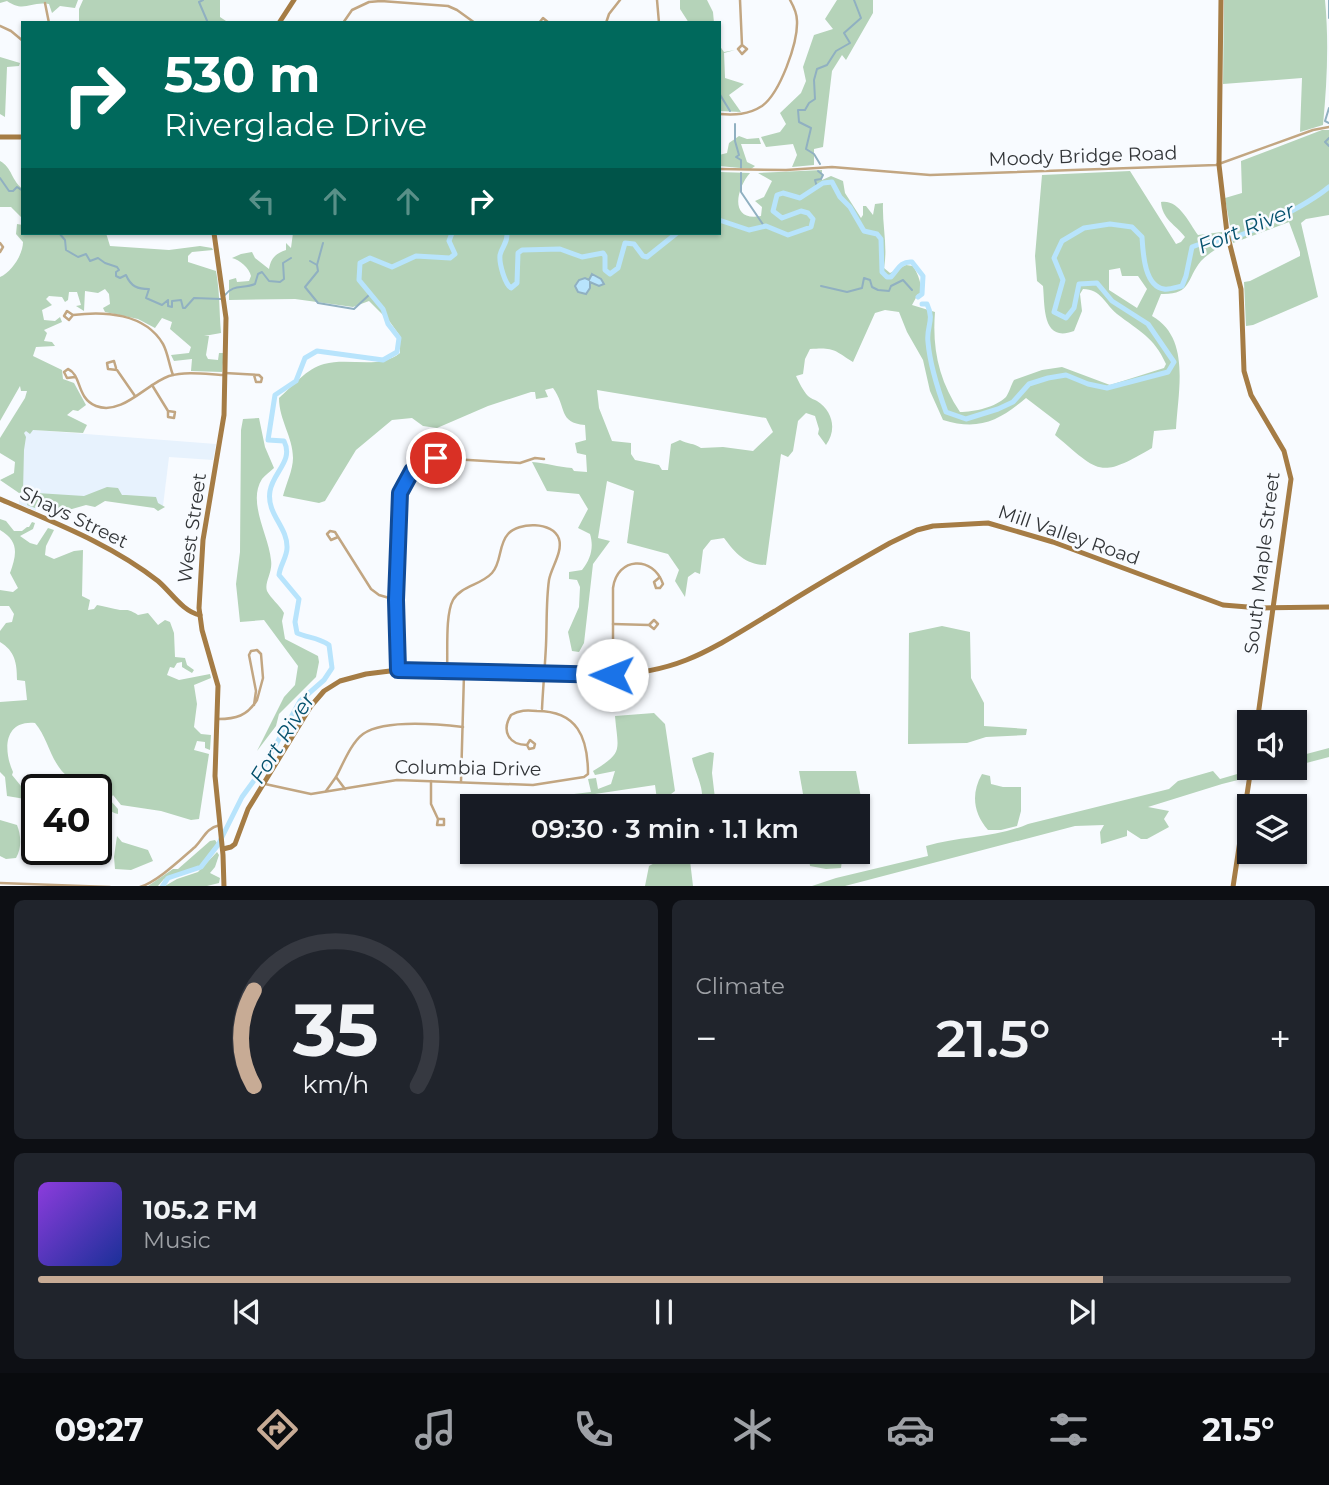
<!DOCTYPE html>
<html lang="en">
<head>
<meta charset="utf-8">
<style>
	:root { --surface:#171b24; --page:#20242c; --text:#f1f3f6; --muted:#9ea1a6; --line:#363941; --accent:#c7ab95 }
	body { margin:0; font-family:Montserrat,sans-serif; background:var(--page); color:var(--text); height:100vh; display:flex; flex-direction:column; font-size:26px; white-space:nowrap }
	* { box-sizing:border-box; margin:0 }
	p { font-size:23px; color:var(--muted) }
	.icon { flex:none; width:38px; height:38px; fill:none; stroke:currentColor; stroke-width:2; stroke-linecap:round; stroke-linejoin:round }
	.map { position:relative; height:886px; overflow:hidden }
	.details { display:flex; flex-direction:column; gap:14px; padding:14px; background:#0d0f14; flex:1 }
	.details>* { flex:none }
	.guide { position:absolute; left:21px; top:21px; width:700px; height:214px; border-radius:0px; box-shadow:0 2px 5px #0004; background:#00695c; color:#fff; overflow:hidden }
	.fabs { position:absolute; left:1237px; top:710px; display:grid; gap:14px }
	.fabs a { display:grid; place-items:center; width:70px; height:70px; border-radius:0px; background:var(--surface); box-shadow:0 2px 5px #0004; font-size:35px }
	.speed { position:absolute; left:21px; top:774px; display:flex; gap:14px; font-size:35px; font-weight:700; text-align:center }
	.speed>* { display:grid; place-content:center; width:91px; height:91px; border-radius:50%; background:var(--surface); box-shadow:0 2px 5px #0004; line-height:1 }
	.speed .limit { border:4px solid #111; border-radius:10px; background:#fff; color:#111 }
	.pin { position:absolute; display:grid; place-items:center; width:60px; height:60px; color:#fff; margin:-30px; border:4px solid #fff; border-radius:50%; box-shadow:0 2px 7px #0007 }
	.me { position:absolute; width:77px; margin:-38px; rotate:271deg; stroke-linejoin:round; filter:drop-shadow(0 0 5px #0008) }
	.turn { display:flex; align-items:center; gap:24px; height:147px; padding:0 28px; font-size:32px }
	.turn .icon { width:91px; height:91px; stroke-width:2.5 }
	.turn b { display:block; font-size:49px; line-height:60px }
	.lanes { display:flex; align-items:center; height:66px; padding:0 28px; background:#0003; justify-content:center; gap:35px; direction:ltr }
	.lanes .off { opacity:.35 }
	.big { font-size:52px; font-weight:600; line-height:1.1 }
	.details .card { flex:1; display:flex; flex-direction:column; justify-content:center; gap:10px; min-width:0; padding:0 24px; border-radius:10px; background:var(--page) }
	.details .dial { align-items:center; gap:0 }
	.dial svg { height:182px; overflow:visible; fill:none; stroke:var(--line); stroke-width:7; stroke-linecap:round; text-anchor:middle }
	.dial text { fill:var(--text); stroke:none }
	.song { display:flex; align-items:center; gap:21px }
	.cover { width:84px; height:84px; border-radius:10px; background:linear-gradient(135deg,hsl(270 70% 55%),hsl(230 70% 35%)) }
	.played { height:7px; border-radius:4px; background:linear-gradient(90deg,var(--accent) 85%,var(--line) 85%) }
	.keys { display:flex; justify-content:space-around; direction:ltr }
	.heat { display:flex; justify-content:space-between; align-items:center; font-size:38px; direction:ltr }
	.details .tiles { flex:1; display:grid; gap:14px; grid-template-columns:1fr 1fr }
	.card:last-child { grid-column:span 2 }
	.trip { position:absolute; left:460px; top:794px; width:410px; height:70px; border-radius:0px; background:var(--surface); box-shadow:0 2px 5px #0004; font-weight:600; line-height:70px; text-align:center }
	.menu { display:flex; height:112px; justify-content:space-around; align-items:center; background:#090b0e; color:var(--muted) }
	.menu .icon { width:49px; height:49px }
	.menu .selected { color:var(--accent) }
	.menu b { font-size:32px; color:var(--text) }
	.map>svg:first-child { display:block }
</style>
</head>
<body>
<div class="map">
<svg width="1329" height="887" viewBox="0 0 1329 887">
	<rect width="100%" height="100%" fill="#f8fbff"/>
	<polygon fill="#e7f2fd" points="21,429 216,444 213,460 169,457 163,506 36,494 36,511 19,504"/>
	<g fill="#b5d3b9" fill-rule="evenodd">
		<path d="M0 0H78L75 8 60 6 52 13 49 4C30 1 24 13 7 1L0 3Z"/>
		<polygon points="83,0 220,0 220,17 229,23 79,23 79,9"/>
		<polygon points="680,0 707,0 713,12 714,23 689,23 680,9"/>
		<polygon points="837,0 873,0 873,13 846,60 842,55 832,71 823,147 814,149 814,165 792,167 797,155 793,144 766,147 761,137 780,132 786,124 780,113 801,93 806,81 803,67 814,35 833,29 825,19"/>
		<path d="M1224 0H1325C1329 42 1327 83 1323 125L1300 132 1302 78 1223 84Z"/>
		<polygon points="719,45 724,52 735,50 724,53 725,78 744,84 729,95 741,112 719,111"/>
		<polygon points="0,57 20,63 19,66 7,67 5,117 0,114"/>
		<polygon points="1322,130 1329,130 1329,215 1306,219 1301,223 1318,297 1253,325 1246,326 1244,282 1250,281 1300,256 1300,252 1289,222 1233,243 1225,198 1242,193 1241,161"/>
		<polygon points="739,136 747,139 759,138 761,144 741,144 747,162 755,166 751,169 719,166 719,155 727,153 729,143"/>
		<path d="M0 161C12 167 12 182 23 189V219L11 207H0Z"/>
		<path d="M822 170V180L831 176 843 181 845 193 861 218 863 215V206H866L873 215 875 204 883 203C882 224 888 247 884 268L890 273 906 265 913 266C919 276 921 283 922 294H918L912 305 935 312C932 349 939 381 960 412 974 412 996 407 1006 397 1009 393 1011 385 1014 380L1042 370 1062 367 1110 385 1164 368 1166 364C1154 337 1139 331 1117 314 1105 304 1101 289 1083 289L1080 294 1082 311 1074 331C1042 343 1045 307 1043 286L1037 281 1035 256 1042 175 1130 171 1176 244 1181 242 1185 237C1176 225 1162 219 1161 202 1179 199 1189 223 1198 235L1222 232 1224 244C1216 249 1208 254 1201 261 1186 279 1192 295 1161 294L1152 316C1191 338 1178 391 1176 429L1154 431 1152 448C1099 479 1100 473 1055 435L1060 424 1026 398C999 421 979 431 943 420L930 391 923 360 907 332 899 312 885 310 875 313 853 362C834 350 834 347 810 349L805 359 803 374 796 376C799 382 803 391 808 396 810 398 815 400 817 401 833 411 837 430 826 445L818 434 819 429 815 416 806 413 798 421 793 451 788 457 781 454 766 565C746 565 736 554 724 538L711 540 703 550 700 574 695 572 688 577 685 597 675 581 679 570 668 554 627 543 634 491 607 481 598 538 610 541 593 564 584 643 579 652 572 651 568 632 579 607 580 587 577 580 569 579V572L582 570C591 559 594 547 590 534L578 528 588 509 579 494 547 491 532 462C546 463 558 467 572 468L574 471 587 472 586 455 577 453 575 443 586 440 585 425C558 423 567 407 553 388L545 390 548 397 536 399 535 392H531L488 406 437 428 423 426 412 418 392 420 356 450 325 501 319 503 283 496C286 484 293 470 293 458 293 437 279 420 279 398 292 387 307 368 324 364 349 357 379 370 400 353V336L390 322 369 301 353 307 295 299 229 300V280L236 278 237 282 249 281 251 276C249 268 240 260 232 258L241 254 252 252 255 258 269 269C271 258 275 254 286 250V243L291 248 293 233H719V172L750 173C736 189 729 222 761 216L762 207 755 201 764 197 772 181 758 173ZM1120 268 1122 276H1138L1147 289 1137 308 1109 290V270ZM597 390 766 418 773 432 753 451 723 447 701 448C694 443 687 444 680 440L671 444 668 470H662L659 465 635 460 631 454V443L612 441 599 408Z"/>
		<path d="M17 224 23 225V233H106L110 246 169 250 200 246 212 248 213 250 192 252 188 256V262L216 271C220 293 219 311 221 333L204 336H209L206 355 208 359 218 360 219 353H224L222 372 191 371 192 359 174 361 171 355 189 353 191 347 170 329 172 322 162 318 155 328 138 319 105 312 103 308 110 304 109 294 105 289 98 293 85 291 84 311 76 306 81 305 77 292H69L68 300 65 302 62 297 49 296 46 299 52 305 42 310 44 320 55 321 60 317 62 322 44 330 47 333 44 341 52 342 55 346 36 347 33 356 62 370 63 379 74 383 86 405 78 411 73 410 67 415 87 425 83 433 33 430 30 434 26 431 24 433 26 437 24 450 23 492 19 493 0 480 14 473 15 462 0 453V438L25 398 27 391H21L20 386 0 421V277C12 272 23 254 23 242L16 234Z"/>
		<path d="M259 418 265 447 274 468C270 472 265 475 262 479 247 502 269 536 271 560 273 573 264 582 267 591 271 599 279 604 284 613L282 621 285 639 318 656 319 662 316 677 279 714 276 726 257 751 284 697 295 685 298 666 264 620 240 622 236 584 240 552 241 430 243 419Z"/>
		<polygon points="107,487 118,488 122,495 126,495 156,497 158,503 165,507 158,511 154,508 105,501 95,507 86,505 72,509 54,510 45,504 35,508 27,505 31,497 37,493 84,496"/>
		<path d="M0 519 6 521 14 531H22L27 527H29L32 522 35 523 33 529 20 536 30 543 37 545 48 528 54 530 46 546 45 555 54 559 74 551 83 550 82 596 90 600 88 610 94 609 97 605C104 606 109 608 115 609 127 612 125 607 138 615L148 613 158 625 165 620 170 622 174 633 175 657 185 658 187 665 194 670 192 673 182 667V662L177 663 174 668 170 667 167 675 179 680 210 674 211 678 194 685 197 704 194 727 201 734 211 735 210 750 205 748V742L197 741 194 750 209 754 199 819 191 820 161 811 121 805 113 795 110 800 118 809V814C110 813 104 805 102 798L104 793 97 791 96 788C88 785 77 783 70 778 51 766 49 739 35 723 4 720 3 750 13 772L12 775 21 786 25 799 7 796 5 777 0 772V702L27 700 25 681 17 680C17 663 15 651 0 642V631L6 623 12 622 14 614 9 606H0V590L13 592 18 588 10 573C17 554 19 541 0 530Z"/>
		<polygon points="942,626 970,632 971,678 984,703 984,726 1027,729 1026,735 986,737 967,743 908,744 909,633"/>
		<path d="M654 713 665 724 675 791 667 797 662 807H658L655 785 575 797 574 794 591 792 588 779 596 778 598 789 611 784 615 771 595 775 593 771C624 752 618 751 615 716Z"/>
		<polygon points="1329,748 1329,757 1295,766 1295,757"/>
		<path d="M710 752 714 753 712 773 716 807H700C707 791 695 774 692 758Z"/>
		<path d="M1258 768H1286L1222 784 1148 807 1169 811 1164 819 1169 827 1147 839H1141L1127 830V836L1101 844 1100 832 1104 825 1075 826 845 886 809 887 836 878 928 856 926 846C960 836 996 838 1028 824L1169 789 1178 781 1213 771 1220 779Z"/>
		<polygon points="799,771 856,771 862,803 803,794"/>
		<path d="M982 774 990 776 991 784 1003 787H1021V811L1017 826 1001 830H988C973 813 971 793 982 774Z"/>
		<path d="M0 820 17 825C21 835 22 848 16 858L6 859 0 856Z"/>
		<polygon points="117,836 122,842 148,850 153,861 131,870 115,869 114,857"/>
		<polygon points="215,840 217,843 200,866 164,879 158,886 148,886 173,869 178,869 210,841"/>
		<polygon points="217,852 219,855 215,867 210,873 220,878 219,883 207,886 165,886 177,879 198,872"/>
		<polygon points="661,852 689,852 693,886 645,886 649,866 662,859"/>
		<polygon points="808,852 843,852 841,868 826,869 810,866"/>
	</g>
	<polygon fill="#b8e4fc" stroke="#90b0c1" stroke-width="2" points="592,274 601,279 604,284 599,286 590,282 590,288 586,294 578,292 575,286 579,280 585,278 589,280"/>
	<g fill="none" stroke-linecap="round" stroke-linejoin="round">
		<g stroke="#90b0c1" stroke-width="2">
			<polyline points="203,0 199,2 208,23"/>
			<polyline points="1329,0 1329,18"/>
			<polyline points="719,93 730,111"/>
			<polyline points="1329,108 1325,121 1329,123"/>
			<polyline points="735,124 735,141 739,155 736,157 741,160 741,168"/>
			<polyline points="1329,138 1325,142 1329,146"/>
			<polyline points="820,164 814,154 806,149 811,128 799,122 798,110 805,110 809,103 815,99 814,80 817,69 827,65 836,51 850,43 844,33 861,18 854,0"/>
			<polyline points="741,173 741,192 764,226"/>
			<polyline points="0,178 9,191 13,191 17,187 23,191"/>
			<polyline points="817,187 815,180 821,179 823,175 818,171"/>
			<path d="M59 233 65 240 66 250 78 257 86 254 90 261 98 258 105 263 117 267 119 270 116 272V276L120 278 126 275C131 287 138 289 149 289L146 298 162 305 168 300V306L172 307V301L181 300 183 308H185L194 298 221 299"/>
			<polyline points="329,234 330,233"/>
			<polyline points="310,261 317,265 318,271 305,287 318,303 354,309 370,294"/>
			<polyline points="317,265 323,243"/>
			<polyline points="821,286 847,292 862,288 864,278 870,280 872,287 878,290 889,291 891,286 903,280 912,290"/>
			<path d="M225 295C233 284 243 289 255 284L258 274 262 272 269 281 280 282 284 279 283 263 291 258"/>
		</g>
		<g stroke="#b8e4fc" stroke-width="5">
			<path d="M719 220 749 230 766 226 788 235 811 227 813 219 808 213 801 211 782 218 773 211 777 195 783 193 800 198 823 183 832 182 840 197 850 207 864 231 877 234 881 239 882 272 887 277H891C898 270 900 261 912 262L923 276 922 294 918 297"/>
			<path d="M507 233C508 243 502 246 500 255 499 264 505 284 511 288L517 283 518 253 522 250 560 249 582 257 603 253 605 256V270L610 274 618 268 625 243 634 244 643 256 647 257 677 233"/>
			<path d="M922 304H927C935 321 926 326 928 342 930 366 938 390 946 412L966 419 998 409 1013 402 1029 384 1048 378 1066 375 1088 384 1107 388 1168 372 1174 362 1148 324 1112 301 1097 283 1079 284 1074 308 1066 318 1054 312 1063 280 1054 258 1062 241 1084 228 1110 224 1132 227 1142 237C1143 252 1144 286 1164 289 1169 290 1177 287 1182 286L1186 276 1192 247C1203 242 1212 242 1224 240 1249 235 1309 204 1329 187"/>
			<path d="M162 887 168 878 201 867 218 845 242 797 263 768 300 701 324 680 332 668 329 645C318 637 308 638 297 633L295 622 299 599 279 575C280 565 287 557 287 548 288 527 266 514 270 491 273 472 294 461 284 441L268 440 275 395 296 381 305 358 317 351 383 360 397 352 399 338 388 324 383 309 359 280 360 263 370 258 392 267 416 256 450 258 455 254 449 241 452 233"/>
		</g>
		<g stroke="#c2a682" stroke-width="2.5">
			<polyline points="657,0 659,23"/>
			<polyline points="740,0 742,45 747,49 742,54 738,49 742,45"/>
			<polyline points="45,3 49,23"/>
			<polyline points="343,23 352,10 369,2 381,1 448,6 457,10 475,23"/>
			<polyline points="539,23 543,18 549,23"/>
			<polyline points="606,23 609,14 620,0"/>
			<polyline points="0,26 11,31 23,41"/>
			<path d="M719 114C735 115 748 115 762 106 780 93 798 43 797 21 797 13 794 7 790 0"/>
			<polyline points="719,169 786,170 832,167 930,175 1216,165 1313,130 1329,127"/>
			<polyline points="0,243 3,247 0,252"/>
			<path d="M73 315 67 311 64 316 69 320 73 315C104 311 145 313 163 344 168 353 169 365 173 375"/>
			<polyline points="116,368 114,361 107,363 108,369 117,370 135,396"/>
			<polyline points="225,373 259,375 262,378 261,382 256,382 254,375"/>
			<path d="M75 377 67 378 64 372 68 369C82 375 76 398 96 406 122 416 146 384 169 376 186 371 205 374 223 375"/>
			<polyline points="152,385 168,411 168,417 174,418 175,412 168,411"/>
			<polyline points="338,537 331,540 327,534 330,531 335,532 371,589 379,595 396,600"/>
			<polyline points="613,624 649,625 654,629 658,624 654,620 649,625"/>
			<polyline points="398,670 397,557 400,496 407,477 419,465 436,458 520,463 535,458 544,459"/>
			<path d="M447 670C448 652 445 615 453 600 461 586 481 585 492 573 502 562 498 545 508 534 518 522 553 521 559 539 563 552 551 568 549 580 546 601 547 624 546 645 545 666 543 688 542 709"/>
			<path d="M613 675V588C617 557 653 555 663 584L660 588H656L654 582 660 577"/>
			<path d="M218 719C236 719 247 716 257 700L263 678 261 654 257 650 251 651 249 655 256 691 254 705"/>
			<polyline points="431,781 431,804 438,819 437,825 444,825 444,819 438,819"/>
			<polyline points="461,782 464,674"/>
			<path d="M265 784 311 794 397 780 533 785 584 777 588 774C588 737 577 711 537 711 527 710 519 710 511 715 501 731 509 745 527 745L529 749 534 748 535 744 530 740 527 745"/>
			<path d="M345 789 336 777C343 764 351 743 363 734 385 719 437 724 463 727"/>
			<polyline points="326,791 336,777"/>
			<polyline points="0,883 110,887"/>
			<path d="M140 887C157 882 181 859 195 847 204 838 206 828 220 825"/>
		</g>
		<g stroke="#a57c45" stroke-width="5">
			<polyline points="1221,0 1219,165 1227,233 1241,289 1244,371 1251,395 1284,451 1291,479 1257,723"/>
			<polyline points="279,23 294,0"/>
			<polyline points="0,137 23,137"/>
			<polyline points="214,233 226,318 224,415 203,540 199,608 202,630 218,686 215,776 223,855 224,887"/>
			<path d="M0 499C55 523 111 544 158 581 171 592 183 612 200 615"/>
			<path d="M223 849 231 847 235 844 248 809 311 706 324 691 340 681 366 674 398 670 608 675C682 673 714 647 775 611 813 587 851 565 890 543L917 530 933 526 988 523 1053 542 1223 605 1260 608 1329 607"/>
			<polyline points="1233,887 1251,768"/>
		</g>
	</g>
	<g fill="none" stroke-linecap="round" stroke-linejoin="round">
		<g stroke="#114b97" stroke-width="18">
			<polyline id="route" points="436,458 423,463 412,471 400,493 396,600 398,670 612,675"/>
		</g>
		<use href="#route" stroke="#1a73e8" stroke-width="12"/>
	</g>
	<g text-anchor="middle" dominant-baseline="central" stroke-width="5" stroke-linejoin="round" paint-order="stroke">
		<g font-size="19" fill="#323538" stroke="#f8fbff">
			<text transform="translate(1083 156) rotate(-2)">Moody Bridge Road</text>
			<text transform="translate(74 517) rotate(26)">Shays Street</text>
			<text transform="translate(192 528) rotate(-82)">West Street</text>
			<text transform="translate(1069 535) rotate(19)">Mill Valley Road</text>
			<text transform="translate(1262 563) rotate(-83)">South Maple Street</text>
			<text transform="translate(468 768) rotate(1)">Columbia Drive</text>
		</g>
		<g font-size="21" font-style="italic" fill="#06526e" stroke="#f8fbff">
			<text transform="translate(1246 228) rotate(-22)">Fort River</text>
			<text transform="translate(282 738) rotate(-58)">Fort River</text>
		</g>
	</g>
</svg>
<div class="fabs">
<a><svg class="icon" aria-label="sound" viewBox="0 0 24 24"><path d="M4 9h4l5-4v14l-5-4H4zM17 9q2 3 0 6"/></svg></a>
<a><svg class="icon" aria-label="layers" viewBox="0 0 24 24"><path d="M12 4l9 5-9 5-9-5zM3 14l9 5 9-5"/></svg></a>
</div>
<div class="speed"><div class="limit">40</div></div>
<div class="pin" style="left:436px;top:458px;background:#d93025"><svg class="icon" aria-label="arrive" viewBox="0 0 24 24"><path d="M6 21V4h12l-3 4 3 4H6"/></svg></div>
<svg class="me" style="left:612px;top:675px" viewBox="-20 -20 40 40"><circle r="19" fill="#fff"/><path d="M0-13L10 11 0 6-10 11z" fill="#1a73e8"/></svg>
<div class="trip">09:30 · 3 min · 1.1 km</div>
<div class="guide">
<div class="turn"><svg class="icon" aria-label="right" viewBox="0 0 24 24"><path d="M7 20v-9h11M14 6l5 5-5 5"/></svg><div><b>530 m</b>Riverglade Drive</div></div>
<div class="lanes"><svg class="icon off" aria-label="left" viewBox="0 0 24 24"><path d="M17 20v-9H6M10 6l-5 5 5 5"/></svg><svg class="icon off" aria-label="ahead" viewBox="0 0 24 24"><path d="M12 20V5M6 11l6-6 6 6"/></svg><svg class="icon off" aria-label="ahead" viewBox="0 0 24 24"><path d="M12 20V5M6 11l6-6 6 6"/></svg><svg class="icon" aria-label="right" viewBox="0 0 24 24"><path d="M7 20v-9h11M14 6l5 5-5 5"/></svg></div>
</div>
</div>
<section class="details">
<div class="tiles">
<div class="card dial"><svg viewBox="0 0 100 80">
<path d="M14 69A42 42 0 1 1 86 69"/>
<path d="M14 69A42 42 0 0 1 14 27" stroke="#c7ab95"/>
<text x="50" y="56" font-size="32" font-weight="700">35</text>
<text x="50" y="72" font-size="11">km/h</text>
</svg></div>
<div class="card"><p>Climate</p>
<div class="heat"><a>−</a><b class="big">21.5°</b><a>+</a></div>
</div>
<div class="card">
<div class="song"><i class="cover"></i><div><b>105.2 FM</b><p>Music</p></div></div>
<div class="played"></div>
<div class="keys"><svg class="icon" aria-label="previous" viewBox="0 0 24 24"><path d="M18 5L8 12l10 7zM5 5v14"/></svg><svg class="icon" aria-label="pause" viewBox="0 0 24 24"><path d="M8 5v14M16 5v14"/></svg><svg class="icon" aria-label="next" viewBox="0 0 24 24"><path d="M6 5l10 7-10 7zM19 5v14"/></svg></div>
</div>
</div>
</section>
<nav class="menu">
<b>09:27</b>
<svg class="icon selected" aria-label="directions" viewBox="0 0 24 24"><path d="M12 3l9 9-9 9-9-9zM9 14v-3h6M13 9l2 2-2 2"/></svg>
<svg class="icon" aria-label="music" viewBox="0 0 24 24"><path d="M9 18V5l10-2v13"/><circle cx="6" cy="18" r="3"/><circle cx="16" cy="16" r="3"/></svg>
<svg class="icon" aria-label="phone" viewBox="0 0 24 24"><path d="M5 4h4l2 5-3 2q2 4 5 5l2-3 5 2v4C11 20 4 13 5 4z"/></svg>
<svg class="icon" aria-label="climate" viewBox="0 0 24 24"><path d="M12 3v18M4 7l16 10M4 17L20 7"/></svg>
<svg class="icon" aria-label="car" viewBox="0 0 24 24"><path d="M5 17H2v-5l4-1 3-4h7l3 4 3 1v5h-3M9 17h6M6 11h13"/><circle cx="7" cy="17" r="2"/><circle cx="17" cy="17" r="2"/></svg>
<svg class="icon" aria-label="filters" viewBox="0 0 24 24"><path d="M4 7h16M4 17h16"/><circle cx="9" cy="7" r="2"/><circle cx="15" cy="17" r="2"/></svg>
<b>21.5°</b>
</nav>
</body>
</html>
